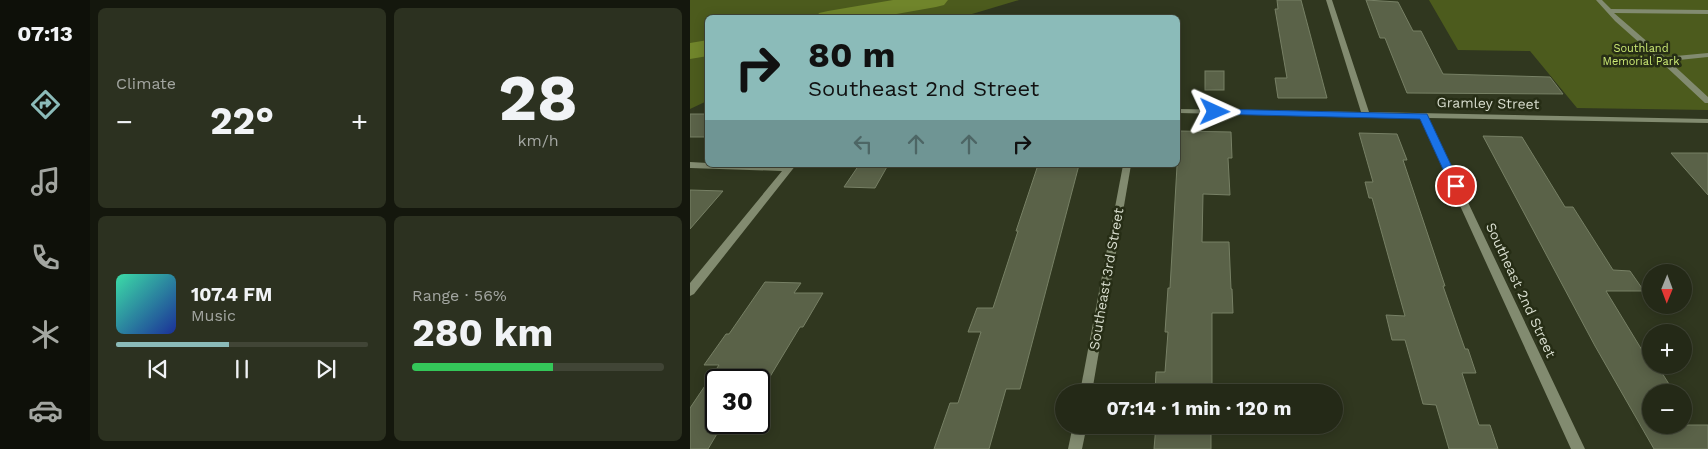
<!DOCTYPE html>
<html lang="en">
<head>
<meta charset="utf-8">
<style>
	:root { --surface:#242917; --page:#2c3120; --text:#f1f3f6; --muted:#a3a6a1; --line:#414536; --accent:#8bbbb9 }
	body { margin:0; font-family:"Work Sans",sans-serif; background:var(--page); color:var(--text); height:100vh; display:flex; flex-direction:column; font-size:19px; white-space:nowrap }
	* { box-sizing:border-box; margin:0 }
	p { font-size:16px; color:var(--muted) }
	.icon { flex:none; width:28px; height:28px; fill:none; stroke:currentColor; stroke-width:2; stroke-linecap:round; stroke-linejoin:round }
	.map { position:relative; flex:1; overflow:hidden }
	.drawer { display:flex; flex-direction:column; gap:8px; padding:8px; background:#14170d; width:600px }
	.drawer>* { flex:none }
	.hud { position:absolute; left:15px; top:15px; width:475px; height:152px; border-radius:8px; box-shadow:0 2px 12px #0003,0 0 0 1px var(--line); background:#8bbbb9; color:#111; overflow:hidden }
	.needle { width:32px; rotate:181deg }
	.tools { position:absolute; left:952px; top:264px; display:grid; gap:10px }
	.tools a { display:grid; place-items:center; width:50px; height:50px; border-radius:50%; background:var(--surface); box-shadow:0 2px 12px #0003,0 0 0 1px var(--line); font-size:25px }
	.speed { position:absolute; left:15px; top:369px; display:flex; gap:10px; font-size:25px; font-weight:700; text-align:center }
	.speed>* { display:grid; place-content:center; width:65px; height:65px; border-radius:50%; background:var(--surface); box-shadow:0 2px 12px #0003,0 0 0 1px var(--line); line-height:1 }
	.speed .limit { border:2px solid #111; border-radius:8px; background:#fff; color:#111 }
	.pin { position:absolute; display:grid; place-items:center; width:42px; height:42px; color:#fff; margin:-21px; border:2px solid #fff; border-radius:50%; box-shadow:0 1px 5px #0007 }
	.me { position:absolute; width:55px; margin:-28px; rotate:91deg; stroke-linejoin:round; filter:drop-shadow(0 0 4px #0008) }
	.turn { display:flex; align-items:center; gap:18px; height:105px; padding:0 20px; font-size:22px }
	.turn .icon { width:65px; height:65px; stroke-width:2.5 }
	.turn b { display:block; font-size:35px; line-height:42px }
	.lanes { display:flex; align-items:center; height:48px; padding:0 20px; background:#0003; justify-content:center; gap:25px; direction:ltr }
	.lanes .off { opacity:.35 }
	.big { font-size:38px; font-weight:700; line-height:1.1 }
	.drawer .tile { flex:1; display:flex; flex-direction:column; justify-content:center; gap:8px; min-width:0; padding:0 18px; border-radius:8px; background:var(--page) }
	.drawer .dial { align-items:center; gap:0 }
	.dial b { font-size:65px; line-height:1 }
	.song { display:flex; align-items:center; gap:15px }
	.cover { width:60px; height:60px; border-radius:8px; background:linear-gradient(135deg,hsl(160 70% 55%),hsl(230 70% 35%)) }
	.played { height:5px; border-radius:2px; background:linear-gradient(90deg,var(--accent) 45%,var(--line) 45%) }
	.keys { display:flex; justify-content:space-around; direction:ltr }
	.heat { display:flex; justify-content:space-between; align-items:center; font-size:28px; direction:ltr }
	.charge { height:8px; border-radius:4px; background:linear-gradient(90deg,#34c759 56%,var(--line) 0) }
	.drawer .tiles { flex:1; display:grid; gap:8px; grid-template-columns:repeat(2,1fr) }
	.trip { position:absolute; left:365px; top:384px; width:288px; height:50px; border-radius:25px; background:var(--surface); box-shadow:0 2px 12px #0003,0 0 0 1px var(--line); font-weight:700; line-height:50px; text-align:center }
	main { display:flex; flex:1; min-height:0 }
	.menu { display:flex; flex-direction:column; width:90px; justify-content:space-around; align-items:center; background:#0e1009; color:var(--muted) }
	.menu .icon { width:35px; height:35px }
	.menu .selected { color:var(--accent) }
	.menu b { font-size:22px; color:var(--text) }
	.map>svg:first-child { display:block }
</style>
</head>
<body>
<main>
<nav class="menu">
<b>07:13</b>
<svg class="icon selected" aria-label="directions" viewBox="0 0 24 24"><path d="M12 3l9 9-9 9-9-9zM9 14v-3h6M13 9l2 2-2 2"/></svg>
<svg class="icon" aria-label="music" viewBox="0 0 24 24"><path d="M9 18V5l10-2v13"/><circle cx="6" cy="18" r="3"/><circle cx="16" cy="16" r="3"/></svg>
<svg class="icon" aria-label="phone" viewBox="0 0 24 24"><path d="M5 4h4l2 5-3 2q2 4 5 5l2-3 5 2v4C11 20 4 13 5 4z"/></svg>
<svg class="icon" aria-label="climate" viewBox="0 0 24 24"><path d="M12 3v18M4 7l16 10M4 17L20 7"/></svg>
<svg class="icon" aria-label="car" viewBox="0 0 24 24"><path d="M5 17H2v-5l4-1 3-4h7l3 4 3 1v5h-3M9 17h6M6 11h13"/><circle cx="7" cy="17" r="2"/><circle cx="17" cy="17" r="2"/></svg>
</nav>
<section class="drawer">
<div class="tiles">
<div class="tile"><p>Climate</p>
<div class="heat"><a>−</a><b class="big">22°</b><a>+</a></div>
</div>
<div class="tile dial"><b>28</b><p>km/h</p></div>
<div class="tile">
<div class="song"><i class="cover"></i><div><b>107.4 FM</b><p>Music</p></div></div>
<div class="played"></div>
<div class="keys"><svg class="icon" aria-label="previous" viewBox="0 0 24 24"><path d="M18 5L8 12l10 7zM5 5v14"/></svg><svg class="icon" aria-label="pause" viewBox="0 0 24 24"><path d="M8 5v14M16 5v14"/></svg><svg class="icon" aria-label="next" viewBox="0 0 24 24"><path d="M6 5l10 7-10 7zM19 5v14"/></svg></div>
</div>
<div class="tile"><p>Range · 56%</p><b class="big">280 km</b><div class="charge"></div></div>
</div>
</section>
<div class="map">
<svg width="1018" height="449" viewBox="0 0 1018 449">
	<rect width="100%" height="100%" fill="#30371f"/>
	<g fill="#4c5b1d">
		<polygon points="0,0 329,0 272,17 18,18 17,101 0,109"/>
		<polygon points="739,0 1018,0 1018,110 887,108 840,51 768,50"/>
	</g>
	<g fill="none" stroke-linecap="round" stroke-linejoin="round">
		<g fill="#70852b" fill-rule="evenodd">
			<polygon points="203,0 258,0 254,5 246,7 184,18 126,18 129,13 138,11"/>
			<polygon points="18,40 18,56 0,59 0,43"/>
		</g>
	</g>
	<g fill="#5a6248" stroke="#778065">
		<polygon points="587,0 611,0 637,98 588,98 585,78 597,78 585,9 588,9"/>
		<polygon points="676,0 708,2 723,31 731,31 753,74 860,77 873,94 717,93 695,38 690,38"/>
		<rect x="515" y="71" width="19" height="19"/>
		<rect x="0" y="114" width="18" height="23"/>
		<polygon points="489,131 541,132 542,158 538,158 540,195 513,194 512,242 539,242 541,289 542,289 543,313 522,313 522,392 465,392 466,372 475,372 478,332 475,332 478,288 480,288"/>
		<polygon points="669,133 707,134 717,160 713,160 755,286 753,286 775,349 778,349 786,373 772,373 789,425 800,425 808,449 759,449 746,405 733,404 715,340 702,340 696,315 715,316 682,198 679,198 675,182 683,182"/>
		<polygon points="793,136 832,137 875,207 883,207 923,270 940,271 954,291 916,291 955,355 961,355 961,365 967,365 984,392 961,392 961,425 1018,425 1018,449 964,449 905,346"/>
		<polygon points="981,153 1018,153 1018,195"/>
		<polygon points="169,165 198,165 185,188 154,187"/>
		<polygon points="348,165 389,165 330,389 316,389 299,449 244,449 260,403 268,403 291,332 278,332 287,308 303,308 328,231 326,231"/>
		<polygon points="0,190 33,191 0,229"/>
		<polygon points="75,282 111,283 104,293 133,293 113,327 110,327 78,380 26,380 26,422 34,422 18,449 0,449 0,408 29,365 14,365 36,334 39,334"/>
		<polygon points="466,425 521,425 521,449 464,449"/>
	</g>
	<g fill="none" stroke-linecap="round" stroke-linejoin="round">
		<polygon fill="#828b70" fill-rule="evenodd" points="906,0 912,0 921,9 1018,10 1018,14 924,13 975,57 1018,53 1018,57 979,61 1018,97 1018,103 1015,103 970,61 925,21"/>
		<g fill="#828b70" fill-rule="evenodd">
			<polygon points="636,0 642,0 679,112 1018,119 1018,123 738,118 895,449 881,449 730,118 488,113 488,109 671,112"/>
			<polygon points="0,162 18,163 18,165 106,165 4,294 0,296 0,283 92,171 0,168"/>
			<polygon points="433,165 441,165 402,392 390,392"/>
			<polygon points="383,425 397,425 392,449 378,449"/>
		</g>
	</g>
	<polygon fill="#1a73e8" stroke="#114b97" points="525,109 737,114 771,186 766,190 762,189 730,119 522,114 521,112"/>
	<g text-anchor="middle" dominant-baseline="central" stroke-width="5" stroke-linejoin="round" paint-order="stroke">
		<g font-size="11" fill="#ccea75" stroke="#262d15">
			<text x="951" y="48">Southland<tspan x="951" dy="13">Memorial Park</tspan></text>
		</g>
		<g font-size="14" fill="#d8ddce" stroke="#262d15">
			<text transform="translate(798 103) rotate(1)">Gramley Street</text>
			<text transform="translate(416 279) rotate(-80)">Southeast 3rd Street</text>
			<text transform="translate(831 290) rotate(65)">Southeast 2nd Street</text>
		</g>
	</g>
</svg>
<div class="tools">
<a><svg class="needle" viewBox="-14 -14 28 28"><path d="M0-13l5 13h-10z" fill="#e53935"/><path d="M0 13l5-13h-10z" fill="#a3a6a1"/></svg></a>
<a>+</a>
<a>−</a>
</div>
<div class="speed"><div class="limit">30</div></div>
<div class="pin" style="left:766px;top:186px;background:#d93025"><svg class="icon" aria-label="arrive" viewBox="0 0 24 24"><path d="M6 21V4h12l-3 4 3 4H6"/></svg></div>
<svg class="me" style="left:525px;top:112px" viewBox="-20 -20 40 40"><path d="M0-17L14 15 0 8-14 15z" fill="#1a73e8" stroke="#fff" stroke-width="4"/></svg>
<div class="trip">07:14 · 1 min · 120 m</div>
<div class="hud">
<div class="turn"><svg class="icon" aria-label="right" viewBox="0 0 24 24"><path d="M7 20v-9h11M14 6l5 5-5 5"/></svg><div><b>80 m</b>Southeast 2nd Street</div></div>
<div class="lanes"><svg class="icon off" aria-label="left" viewBox="0 0 24 24"><path d="M17 20v-9H6M10 6l-5 5 5 5"/></svg><svg class="icon off" aria-label="ahead" viewBox="0 0 24 24"><path d="M12 20V5M6 11l6-6 6 6"/></svg><svg class="icon off" aria-label="ahead" viewBox="0 0 24 24"><path d="M12 20V5M6 11l6-6 6 6"/></svg><svg class="icon" aria-label="right" viewBox="0 0 24 24"><path d="M7 20v-9h11M14 6l5 5-5 5"/></svg></div>
</div>
</div>
</main>
</body>
</html>
